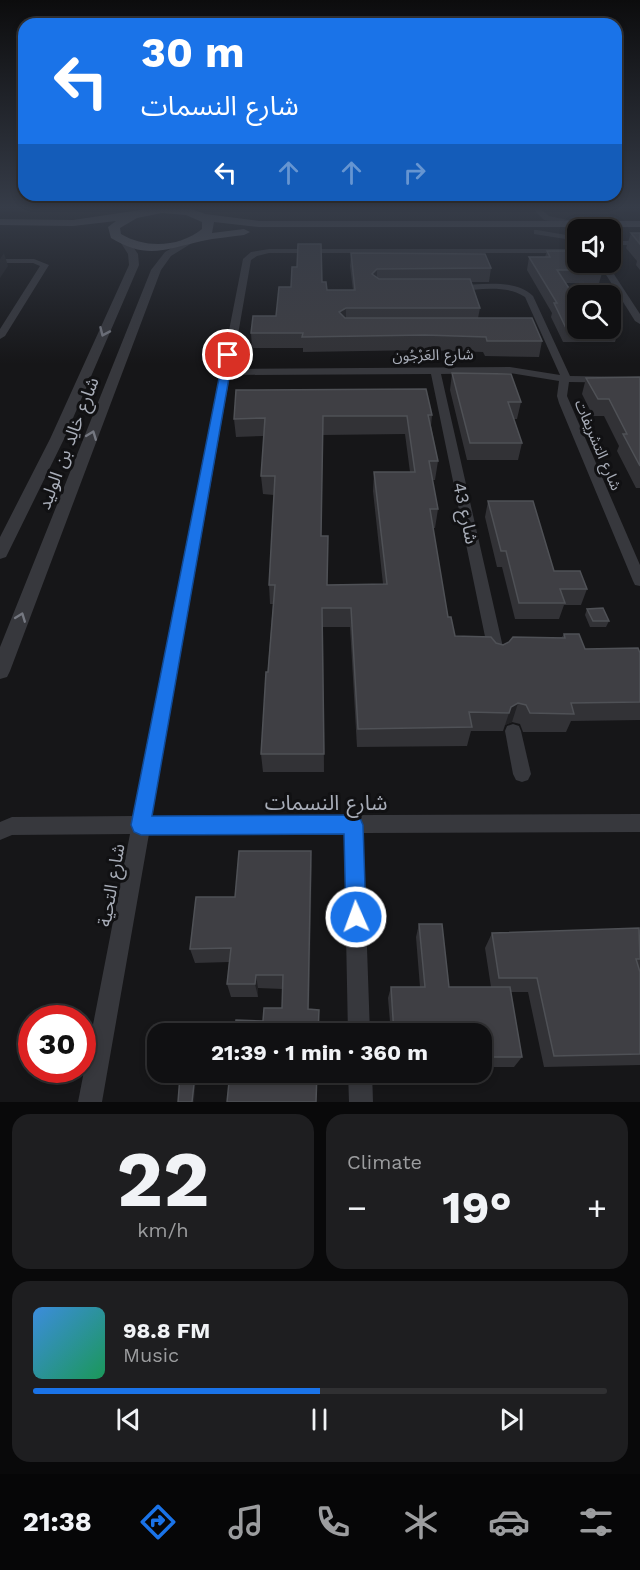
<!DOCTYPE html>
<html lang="en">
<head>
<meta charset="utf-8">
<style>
	:root { --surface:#101012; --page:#1e1e20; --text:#f1f3f6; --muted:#9c9d9f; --line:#303032; --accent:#1a73e8 }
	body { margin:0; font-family:"Work Sans","Noto Sans Arabic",sans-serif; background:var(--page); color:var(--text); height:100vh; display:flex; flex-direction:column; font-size:22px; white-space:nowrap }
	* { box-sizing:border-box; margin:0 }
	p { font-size:20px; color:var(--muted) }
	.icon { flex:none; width:33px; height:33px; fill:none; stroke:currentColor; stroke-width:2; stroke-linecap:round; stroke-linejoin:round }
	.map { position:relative; height:1102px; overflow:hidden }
	.drawer { display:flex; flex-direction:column; gap:12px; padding:12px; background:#09090a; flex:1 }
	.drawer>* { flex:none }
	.top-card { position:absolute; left:18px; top:18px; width:604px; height:183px; border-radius:18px; box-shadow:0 3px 9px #0003,0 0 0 2px var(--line); background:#1a73e8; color:#fff; overflow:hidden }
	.fabs { position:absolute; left:567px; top:219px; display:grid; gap:12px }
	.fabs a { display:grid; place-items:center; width:54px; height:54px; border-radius:12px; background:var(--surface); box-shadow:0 3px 9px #0003,0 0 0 2px var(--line); font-size:30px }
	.speed { position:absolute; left:18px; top:1005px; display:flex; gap:12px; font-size:30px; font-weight:700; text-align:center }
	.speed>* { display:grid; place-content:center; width:78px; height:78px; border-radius:50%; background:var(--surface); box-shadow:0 3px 9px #0003,0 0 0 2px var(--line); line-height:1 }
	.speed .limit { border:9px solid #d22; background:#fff; color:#111 }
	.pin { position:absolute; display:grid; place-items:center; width:51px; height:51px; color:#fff; margin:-26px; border:3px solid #fff; border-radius:50%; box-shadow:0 2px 6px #0007 }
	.me { position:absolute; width:66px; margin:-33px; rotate:358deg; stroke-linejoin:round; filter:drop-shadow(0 0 4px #0008) }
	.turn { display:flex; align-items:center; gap:21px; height:126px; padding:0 24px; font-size:27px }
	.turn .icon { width:78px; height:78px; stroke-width:2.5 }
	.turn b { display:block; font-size:42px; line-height:51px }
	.lanes { display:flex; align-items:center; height:57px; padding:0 24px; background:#0003; justify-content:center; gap:30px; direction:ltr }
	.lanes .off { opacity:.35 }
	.big { font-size:45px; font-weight:700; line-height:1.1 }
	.drawer .card { flex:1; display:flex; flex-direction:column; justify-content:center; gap:9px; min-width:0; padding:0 21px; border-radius:18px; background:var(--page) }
	.drawer .dial { align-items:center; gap:0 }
	.dial b { font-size:78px; line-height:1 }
	.song { display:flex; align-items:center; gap:18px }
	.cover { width:72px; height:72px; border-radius:9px; background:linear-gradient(135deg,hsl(210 70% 55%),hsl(150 70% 35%)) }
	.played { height:6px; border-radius:3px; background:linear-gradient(90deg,var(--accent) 50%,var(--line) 50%) }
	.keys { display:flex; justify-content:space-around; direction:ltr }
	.heat { display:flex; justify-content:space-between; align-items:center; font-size:33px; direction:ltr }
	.drawer .tiles { flex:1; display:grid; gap:12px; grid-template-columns:1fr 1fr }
	.card:last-child { grid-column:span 2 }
	.trip { position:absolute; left:147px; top:1023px; width:345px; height:60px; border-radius:18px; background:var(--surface); box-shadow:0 3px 9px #0003,0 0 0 2px var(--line); font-weight:700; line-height:60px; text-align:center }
	.dock { display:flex; height:96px; justify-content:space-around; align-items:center; background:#060607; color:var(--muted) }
	.dock .icon { width:42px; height:42px }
	.dock .current { color:var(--accent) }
	.dock b { font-size:27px; color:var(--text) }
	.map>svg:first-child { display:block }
</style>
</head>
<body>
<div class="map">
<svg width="640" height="1102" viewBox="0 0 640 1102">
	<rect width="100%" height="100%" fill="#161618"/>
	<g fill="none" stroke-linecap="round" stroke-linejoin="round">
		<g fill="#37383d" fill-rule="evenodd">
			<polygon points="533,209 541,209 549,216 582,223 578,225 544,220"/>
			<polygon points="537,230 578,237 578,241 534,234 534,230"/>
			<polygon points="618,230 618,234 610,235 610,231"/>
			<rect x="610" y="241" width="30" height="4"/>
			<path d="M269 249H578V253H269L257 256 251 260 232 369 510 367 560 375 525 297C506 284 478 290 456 291L452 288 456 285C480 285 515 278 533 296L570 376 640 377V383L569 382 567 396 640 565V586L635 585 633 581 559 403 557 396 559 381 510 373 441 374 505 656 502 660 497 662 492 660 489 656 431 374 230 375 152 816 640 814V832L363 833 370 1034H348L344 833 149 834 102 1102H78L130 834 12 835 0 840V822L12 817 134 816 243 259 251 252Z"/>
			<polygon points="0,259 34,259 49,265 5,336 0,339 0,329 40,266 33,263 0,263"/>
			<polygon points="598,262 606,262 640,314 640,324 635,321"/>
			<polygon points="513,724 519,726 521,731 531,774 528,780 522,782 516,780 513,774 505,731 507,726"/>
			<polygon points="348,1072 372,1072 373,1102 349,1102"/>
		</g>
		<g fill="#37383d" fill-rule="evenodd">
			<polygon points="189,238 194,241 192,243 171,256 161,270 10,671 7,677 0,679 0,647 151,270 165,252"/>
			<polygon points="126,240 129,241 138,254 139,265 64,439 8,553 6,557 0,559 0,537 50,439 129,265 128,254 121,243"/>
		</g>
		<path fill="#53555c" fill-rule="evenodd" d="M147 209H192L205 214 259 221H640V227H259L214 222 212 233 244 229 250 232 244 235C230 237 215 238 202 241 166 249 147 260 111 238L108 227 116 221 73 226 0 225V219L73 220ZM162 213 186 215 202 222V229C180 247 146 249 121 234L120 228 137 218Z"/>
	</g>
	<g fill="#323236" fill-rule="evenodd">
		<polygon points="631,233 640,233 640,270 636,265 637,261 626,248"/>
		<polygon points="547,251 603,270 599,283 566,283 578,302 578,328 610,328 610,314 619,328 615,342 563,342 551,317 552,313 527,270 529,257 545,257"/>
		<polygon points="351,253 491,268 489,282 471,282 480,308 478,318 542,341 539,357 485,356 483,352 424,350 303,352 303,348 252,348 251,333 276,316 291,287 297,267 322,282 327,290 353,290 350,266"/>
		<polygon points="452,373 521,402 517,419 514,419 522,443 518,460 467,460 450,390"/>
		<polygon points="640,377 640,488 636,488 617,451 619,446 604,416 593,416 582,394 586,378"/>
		<path d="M236 390 432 415 431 426 438 461 435 480H432L438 509 435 528H433L448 617 455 636 496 643 503 645 562 637 564 634 585 649 640 653V720L571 721 566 732H523L520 724 512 722 505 725 503 731H471L467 746 357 747 350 627H323L324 772H263L261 754 273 604H270L269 585 274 495 263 494 261 476 264 436 236 437 234 419ZM405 434 410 472H374L373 491 383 584 327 585 321 536 323 435Z"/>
		<polygon points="488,501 554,571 587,589 581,605 564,605 559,619 515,619 502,567 497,567 485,517"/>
		<polygon points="587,609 609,621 606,627 590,627 585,615"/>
		<polygon points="311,851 309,1010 263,1021 282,1008 283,989 258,988 258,997 231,997 227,984 229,962 195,963 190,949 235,897"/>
		<polygon points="419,924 449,987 491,987 485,948 492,933 640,930 640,1065 544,1067 528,992 511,992 522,1057 514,1067 482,1067 482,1034 391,1034 388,998 391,987 420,987 416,937"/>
	</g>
	<g fill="#212124">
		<polygon points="4,253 8,266 0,278 0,259"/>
		<polygon points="377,269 377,283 372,274"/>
		<polygon points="346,308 346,323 339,312"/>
		<polygon points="518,703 512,722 505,725 503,731 511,707"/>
		<polygon points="311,851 312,867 309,1022 308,1009"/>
		<polygon points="256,975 258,988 258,997 255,984"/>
		<polygon points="195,1075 196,1078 194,1102 192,1102"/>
	</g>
	<g fill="#3f3f44" stroke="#4f5156" stroke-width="1.5" fill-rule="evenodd">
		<polygon points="631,233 640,233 640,244"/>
		<polygon points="298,244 321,244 322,282 326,282 327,290 355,290 351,253 485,254 491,268 377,269 372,274 379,279 470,279 480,308 346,308 339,312 345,318 532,318 542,341 487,341 486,337 425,335 302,337 303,333 251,333 253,316 276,316 279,287 291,287 292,267 297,267"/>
		<polygon points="547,251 578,251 578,262 598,262 603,270 557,270 578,302 578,328 566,328 554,303 557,303 529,257 550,257"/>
		<polygon points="610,314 619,328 610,328"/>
		<polygon points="452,373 511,374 521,402 508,402 522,443 470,443"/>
		<polygon points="640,377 640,466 623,434 627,434 609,399 598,399 586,378"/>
		<path d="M426 389 432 415H428L438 461H429L438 509H430L448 617H451L455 636 491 637 496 643 503 645 509 642 513 637 565 638 564 634H579L585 649 638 648 640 653V702L571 703 574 714 530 713 526 705 518 703 511 707 509 713 469 712 472 727 358 729 351 608H322L324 754H261L266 672H268L275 585H269L275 476H261L265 418 234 419 236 390ZM323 416H407L415 472H374L387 584 327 585 328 536H321Z"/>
		<polygon points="488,501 533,501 554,571 580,571 587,589 560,589 565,603 519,603 506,551 501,551"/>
		<polygon points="603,608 609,621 593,621 587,609"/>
		<polygon points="239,851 311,851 308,1009 319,1010 318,1034 234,1034 236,1020 263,1021 264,1008 282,1008 283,975 256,975 255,984 227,984 231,948 190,949 196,897 235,897"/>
		<polygon points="419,924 442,924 449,987 510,987 522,1057 482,1057 482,1034 394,1034 391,987 425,987"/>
		<polygon points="639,928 640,959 636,959 640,972 640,1054 554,1056 537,978 499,978 492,933"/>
		<polygon points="230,1072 317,1072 316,1102 227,1102"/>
		<polygon points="195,1075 192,1102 178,1102 180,1076"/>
	</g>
	<defs><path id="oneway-chevron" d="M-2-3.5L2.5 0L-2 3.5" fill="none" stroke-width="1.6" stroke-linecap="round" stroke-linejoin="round" transform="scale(1.5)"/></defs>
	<g stroke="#757881">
		<use href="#oneway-chevron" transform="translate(104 332) rotate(114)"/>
		<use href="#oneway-chevron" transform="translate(92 435) rotate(-69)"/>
		<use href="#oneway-chevron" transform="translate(21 617) rotate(-69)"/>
	</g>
	<linearGradient id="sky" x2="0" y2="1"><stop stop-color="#0c0c0d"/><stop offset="0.57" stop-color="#363c48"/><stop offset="1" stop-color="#363c48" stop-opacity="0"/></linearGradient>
	<rect width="640" height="364" fill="url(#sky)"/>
	<polygon fill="#1a73e8" stroke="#114b97" stroke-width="1.5" points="224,353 233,355 152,816 354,815 360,818 363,825 366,917 363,925 356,928 349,925 346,917 344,834 141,835 134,832 131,825"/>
	<g text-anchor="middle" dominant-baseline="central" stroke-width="6" stroke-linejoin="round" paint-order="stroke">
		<g font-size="15" fill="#a8adb8" stroke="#111113">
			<text transform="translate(433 355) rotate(-1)">شارع العَرْجُون</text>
			<text transform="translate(598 445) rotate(67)">شارع التشريفات</text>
		</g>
		<g font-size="18" fill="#a8adb8" stroke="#111113">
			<text transform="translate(68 443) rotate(-69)">شارع خالِد بن الوليد</text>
			<text transform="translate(466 513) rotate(78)">شارع 43</text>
			<text transform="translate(111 885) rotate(-80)">شارع التحية</text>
		</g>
		<g font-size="21" fill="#a8adb8" stroke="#111113">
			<text x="326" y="802">شارع النسمات</text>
		</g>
	</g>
</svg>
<div class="fabs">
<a><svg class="icon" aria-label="sound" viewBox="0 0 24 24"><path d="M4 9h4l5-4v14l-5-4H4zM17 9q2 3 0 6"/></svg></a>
<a><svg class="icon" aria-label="search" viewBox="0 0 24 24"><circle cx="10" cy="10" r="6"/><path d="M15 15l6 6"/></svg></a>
</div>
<div class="speed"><div class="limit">30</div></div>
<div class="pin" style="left:228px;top:355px;background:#d93025"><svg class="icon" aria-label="arrive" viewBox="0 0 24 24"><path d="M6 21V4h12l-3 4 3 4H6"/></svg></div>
<svg class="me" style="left:356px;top:917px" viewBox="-20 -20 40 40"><circle r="17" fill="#1a73e8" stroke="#fff" stroke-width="3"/><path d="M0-11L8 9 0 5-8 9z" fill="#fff"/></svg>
<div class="trip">21:39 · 1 min · 360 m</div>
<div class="top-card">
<div class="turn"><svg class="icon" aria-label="left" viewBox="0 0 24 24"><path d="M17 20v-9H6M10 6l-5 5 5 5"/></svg><div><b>30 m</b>شارع النسمات</div></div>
<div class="lanes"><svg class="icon" aria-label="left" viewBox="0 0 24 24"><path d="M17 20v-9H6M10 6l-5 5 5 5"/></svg><svg class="icon off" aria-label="ahead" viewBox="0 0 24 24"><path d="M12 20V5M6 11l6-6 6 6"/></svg><svg class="icon off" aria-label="ahead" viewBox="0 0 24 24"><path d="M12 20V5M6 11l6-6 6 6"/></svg><svg class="icon off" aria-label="right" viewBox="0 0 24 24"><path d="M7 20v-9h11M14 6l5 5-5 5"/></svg></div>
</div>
</div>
<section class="drawer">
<div class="tiles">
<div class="card dial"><b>22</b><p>km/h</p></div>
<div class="card"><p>Climate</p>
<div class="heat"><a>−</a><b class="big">19°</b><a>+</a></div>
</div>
<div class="card">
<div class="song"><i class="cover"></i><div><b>98.8 FM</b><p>Music</p></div></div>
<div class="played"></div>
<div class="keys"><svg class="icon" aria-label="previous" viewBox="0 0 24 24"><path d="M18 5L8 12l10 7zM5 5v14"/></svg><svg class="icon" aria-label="pause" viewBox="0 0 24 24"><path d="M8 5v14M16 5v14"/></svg><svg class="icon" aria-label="next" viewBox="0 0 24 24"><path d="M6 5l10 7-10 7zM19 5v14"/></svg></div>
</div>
</div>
</section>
<nav class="dock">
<b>21:38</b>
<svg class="icon current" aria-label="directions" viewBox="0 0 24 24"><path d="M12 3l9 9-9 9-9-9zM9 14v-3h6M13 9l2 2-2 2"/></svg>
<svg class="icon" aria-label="music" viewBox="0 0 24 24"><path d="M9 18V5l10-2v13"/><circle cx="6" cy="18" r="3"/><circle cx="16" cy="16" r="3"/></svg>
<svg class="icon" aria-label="phone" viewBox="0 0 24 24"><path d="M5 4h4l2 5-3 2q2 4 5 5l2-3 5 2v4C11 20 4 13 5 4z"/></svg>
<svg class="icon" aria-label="climate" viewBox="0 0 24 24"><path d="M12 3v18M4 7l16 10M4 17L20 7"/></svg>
<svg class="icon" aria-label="car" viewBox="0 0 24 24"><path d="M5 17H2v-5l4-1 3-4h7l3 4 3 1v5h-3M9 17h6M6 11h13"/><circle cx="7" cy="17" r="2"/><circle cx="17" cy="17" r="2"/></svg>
<svg class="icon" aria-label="filters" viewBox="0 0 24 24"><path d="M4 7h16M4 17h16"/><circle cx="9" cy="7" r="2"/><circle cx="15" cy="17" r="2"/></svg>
</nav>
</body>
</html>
